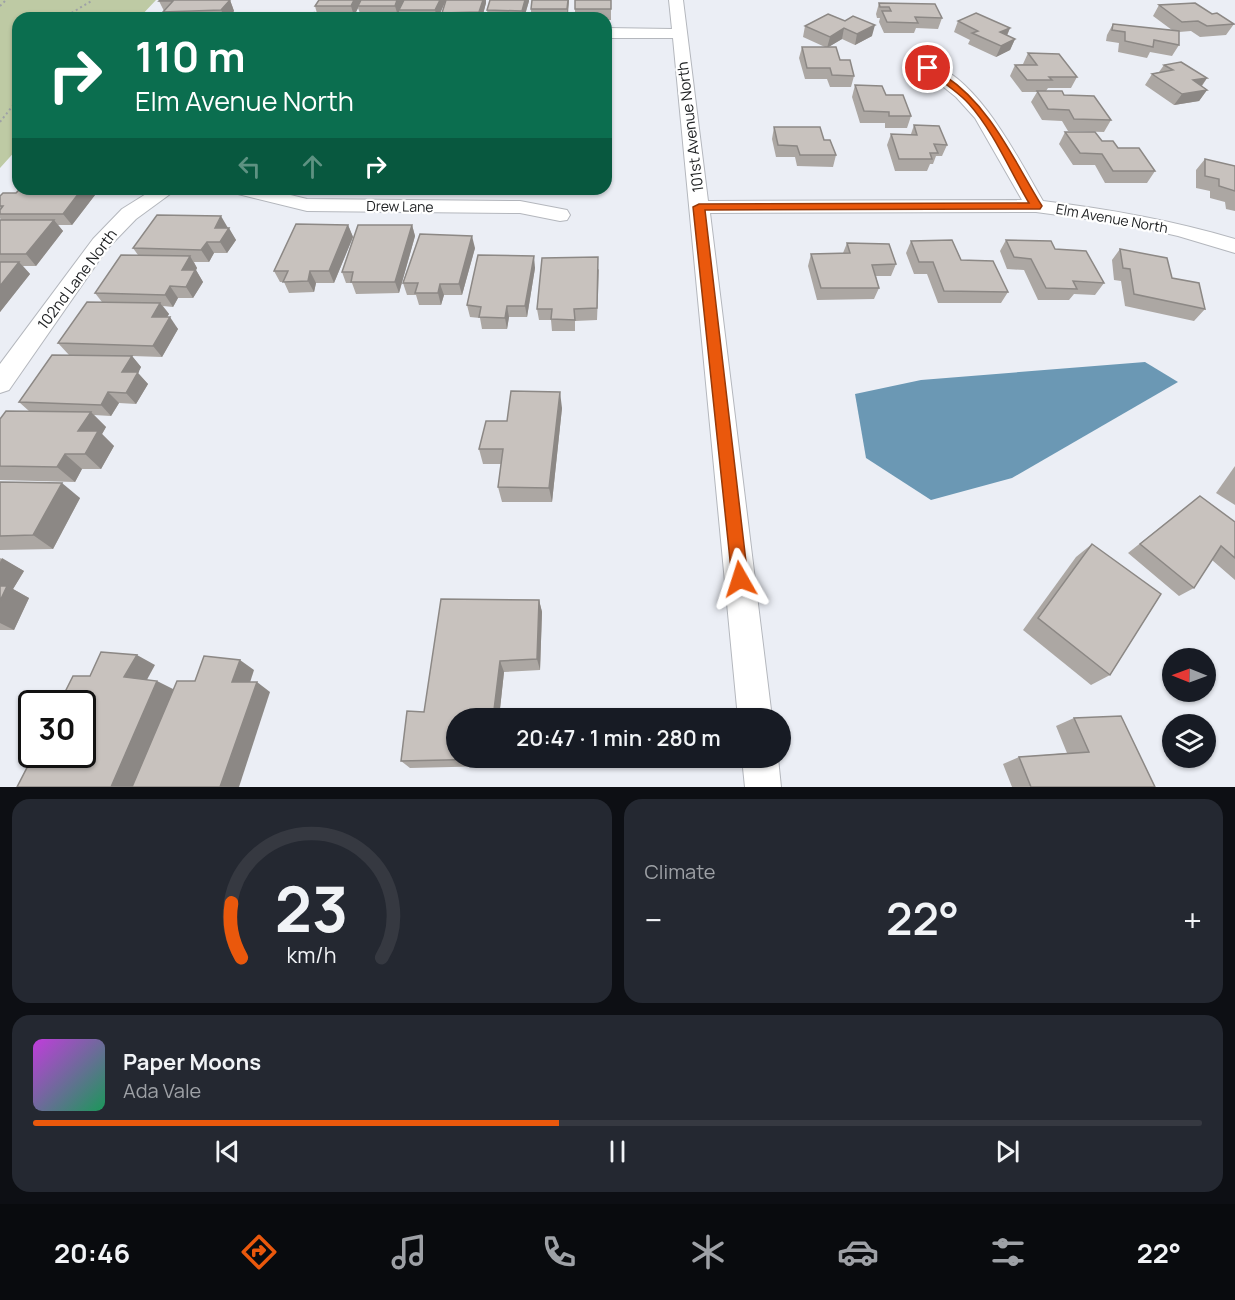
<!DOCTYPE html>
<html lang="en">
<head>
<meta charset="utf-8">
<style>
	:root { --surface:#171b24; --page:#242831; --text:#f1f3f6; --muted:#9ea1a6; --line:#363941; --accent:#ea580c }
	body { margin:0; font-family:Manrope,sans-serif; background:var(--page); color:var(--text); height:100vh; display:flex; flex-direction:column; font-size:22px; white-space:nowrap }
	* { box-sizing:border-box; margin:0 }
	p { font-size:20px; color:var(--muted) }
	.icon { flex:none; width:33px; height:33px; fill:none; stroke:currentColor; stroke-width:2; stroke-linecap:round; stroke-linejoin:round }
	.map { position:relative; height:787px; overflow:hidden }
	.drawer { display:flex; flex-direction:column; gap:12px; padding:12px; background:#0d0f14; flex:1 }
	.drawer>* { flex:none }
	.top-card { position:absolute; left:12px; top:12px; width:600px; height:183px; border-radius:18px; box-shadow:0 2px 4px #0004; background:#0b6e4f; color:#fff; overflow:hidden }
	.needle { width:39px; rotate:271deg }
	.fabs { position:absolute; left:1162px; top:648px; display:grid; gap:12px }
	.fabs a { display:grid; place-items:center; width:54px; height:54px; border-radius:50%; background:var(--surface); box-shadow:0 2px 4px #0004; font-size:30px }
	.speed { position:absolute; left:18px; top:690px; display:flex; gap:12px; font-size:30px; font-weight:700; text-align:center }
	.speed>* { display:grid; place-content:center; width:78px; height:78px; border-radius:50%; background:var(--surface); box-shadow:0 2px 4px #0004; line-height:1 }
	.speed .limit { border:3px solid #111; border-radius:9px; background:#fff; color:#111 }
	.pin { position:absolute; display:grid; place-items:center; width:51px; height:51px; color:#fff; margin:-26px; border:3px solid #fff; border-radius:50%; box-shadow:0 2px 6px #0007 }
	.me { position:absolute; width:66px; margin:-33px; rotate:354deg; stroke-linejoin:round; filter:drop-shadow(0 0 4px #0008) }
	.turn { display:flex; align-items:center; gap:21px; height:126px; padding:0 24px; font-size:27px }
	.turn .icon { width:78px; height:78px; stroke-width:2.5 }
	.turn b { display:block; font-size:42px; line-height:51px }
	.lanes { display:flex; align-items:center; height:57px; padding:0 24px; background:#0003; justify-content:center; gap:30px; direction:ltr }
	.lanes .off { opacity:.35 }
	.big { font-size:45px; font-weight:600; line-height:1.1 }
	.drawer .card { flex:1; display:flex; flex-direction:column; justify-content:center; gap:9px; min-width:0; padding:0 21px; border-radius:18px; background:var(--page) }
	.drawer .dial { align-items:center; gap:0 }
	.dial svg { height:156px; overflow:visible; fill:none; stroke:var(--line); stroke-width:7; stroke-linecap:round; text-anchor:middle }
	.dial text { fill:var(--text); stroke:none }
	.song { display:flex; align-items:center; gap:18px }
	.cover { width:72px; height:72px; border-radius:9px; background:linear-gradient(135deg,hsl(290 70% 55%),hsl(150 70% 35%)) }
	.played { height:6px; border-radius:3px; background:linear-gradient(90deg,var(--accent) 45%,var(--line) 45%) }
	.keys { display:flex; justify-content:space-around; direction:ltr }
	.heat { display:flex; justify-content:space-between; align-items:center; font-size:33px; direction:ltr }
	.drawer .tiles { flex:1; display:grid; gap:12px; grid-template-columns:1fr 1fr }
	.card:last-child { grid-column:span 2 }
	.trip { position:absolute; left:446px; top:708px; width:345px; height:60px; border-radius:30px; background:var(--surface); box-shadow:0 2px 4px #0004; font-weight:600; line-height:60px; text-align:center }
	.tabs { display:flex; height:96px; justify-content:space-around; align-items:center; background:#090b0e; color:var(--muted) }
	.tabs .icon { width:42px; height:42px }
	.tabs .active { color:var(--accent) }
	.tabs b { font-size:27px; color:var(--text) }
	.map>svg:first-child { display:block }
</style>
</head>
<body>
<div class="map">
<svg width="1235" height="787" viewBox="0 0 1235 787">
	<rect width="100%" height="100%" fill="#ebeef5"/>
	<polygon fill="#becaa4" points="0,0 156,0 139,18 18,18 18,148 0,168"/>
	<polygon fill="#6b98b4" points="1145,362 1178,382 1012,478 931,500 866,458 855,394 921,380"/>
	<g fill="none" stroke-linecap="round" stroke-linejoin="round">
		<g stroke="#b4b7bd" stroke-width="2">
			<g id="minor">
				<path d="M669 0H683L708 201 1022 200 975 118 956 97 920 68 928 63C977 75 1019 160 1043 201 1109 209 1171 220 1235 239V253L1178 236 1125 224 1036 212 710 213 772 718H738L673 38H606V28L672 29Z"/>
				<polygon points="154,189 177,189 136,219 107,249 9,390 0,393 0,364 93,239 122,209"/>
				<polygon points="231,189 266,189 307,199 520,201 567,210 570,215 567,220 560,221 520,213 307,211 234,193"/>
				<polygon points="742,758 778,758 781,787 745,787"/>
			</g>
		</g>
		<g stroke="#9ea1a6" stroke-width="2" stroke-dasharray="2 3" stroke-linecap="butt">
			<polyline points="0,6 6,0"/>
			<polyline points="63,18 93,0"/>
			<polyline points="311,18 323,0"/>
			<polyline points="0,122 18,99"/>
		</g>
		<use href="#minor" fill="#fff" fill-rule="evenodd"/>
	</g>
	<g fill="#aca7a3">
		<polygon points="230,0 234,11 228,18 166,18 163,12 164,11 159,1"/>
		<polygon points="446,0 438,18 401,18 399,12 398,16 361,16 358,8 354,16 318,17 315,6"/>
		<polygon points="446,0 486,0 486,3 482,18 443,18 442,13"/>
		<polygon points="490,0 529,0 529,1 524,18 488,18 487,10"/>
		<polygon points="569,0 568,18 531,18 531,9"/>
		<polygon points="611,0 611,20 606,20 606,18 575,18 575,9"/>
		<polygon points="879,3 942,18 938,29 916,28 914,33 884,33 879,22 880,18 877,18 876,14"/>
		<polygon points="1159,5 1212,14 1234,24 1226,35 1200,37 1191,31 1179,32 1179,45 1172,56 1150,52 1147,58 1118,52 1119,43 1106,41 1107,35 1113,24 1172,30 1153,16"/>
		<polygon points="828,14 872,36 855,45 842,39 828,47 854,76 851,87 830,87 827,79 805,79 799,58 802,47 825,47 803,37 805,26"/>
		<polygon points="958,21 1010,28 1007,36 1015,39 1010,50 996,57 968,44 970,40 954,32"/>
		<rect x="606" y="39" width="5" height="36"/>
		<polygon points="1028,53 1077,77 1071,88 1048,88 1046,91 1064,95 1111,120 1104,132 1068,131 1062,121 1042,120 1031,102 1037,92 1022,92 1010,76 1015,65 1023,64"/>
		<polygon points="1164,65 1207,78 1202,86 1207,90 1199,101 1174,105 1145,85 1152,74 1159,72"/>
		<polygon points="855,85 886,95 911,116 907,128 885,128 885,123 860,123 852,97"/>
		<polygon points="914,125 947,145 942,156 936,156 933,164 930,164 927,171 895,171 887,145 891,134 911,134"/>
		<polygon points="774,127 824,140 836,155 833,167 797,166 795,157 776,157 772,139"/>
		<polygon points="606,131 609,143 608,177 606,177"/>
		<polygon points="1065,132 1102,141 1118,148 1155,171 1147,183 1105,183 1095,165 1073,165 1059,144"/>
		<polygon points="1205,159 1235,166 1235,211 1226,209 1225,202 1210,198 1210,191 1196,188 1196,170"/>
		<polygon points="16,193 95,195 72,225 58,225 63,231 36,266 23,266 30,274 0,312 0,220 1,220 0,218 0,196"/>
		<polygon points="348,225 353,237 334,283 316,283 314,292 289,293 284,282 280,282 274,271"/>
		<polygon points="412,225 415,236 399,293 356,294 352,283 346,283 342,272"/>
		<polygon points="228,228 236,240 227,253 214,253 209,262 194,262 197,268 196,270 203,282 193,298 178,298 173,307 163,306 169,314 167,317 178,329 162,357 132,356 141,367 138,373 148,384 136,404 119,403 111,416 94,415 106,427 102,434 114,446 101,469 82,469 75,482 0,480 0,419 29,411 19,402 69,355 58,343 102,302 95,293 138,255 133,248"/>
		<polygon points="1006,240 1055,249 1104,283 1095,295 1074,294 1069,300 1038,300 1024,270 1007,269 1000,251"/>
		<polygon points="911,241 961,260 1008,292 1001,303 938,303 927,274 914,274 906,253"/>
		<polygon points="847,243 896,264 891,276 876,276 879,288 874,299 817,300 808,266 811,254 843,253"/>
		<polygon points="475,248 462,295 444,295 441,305 419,305 416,295 407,295 403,283"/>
		<polygon points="1120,249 1172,278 1205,309 1194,321 1125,306 1121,281 1114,280 1112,260"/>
		<polygon points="535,268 527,317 509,317 507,329 482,329 480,318 470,317 467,305"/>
		<polygon points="599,269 597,320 575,321 575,331 552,331 551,320 539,320 537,309"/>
		<polygon points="562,408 552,502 502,502 498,487 501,464 483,464 479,449 507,421"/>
		<polygon points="1235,466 1235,505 1216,493"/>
		<polygon points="0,482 80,498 53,549 0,550"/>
		<polygon points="1187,506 1235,522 1235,580 1212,560 1194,588 1179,596 1128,553"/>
		<polygon points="1092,544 1110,675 1091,685 1023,630 1076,557"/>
		<polygon points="0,558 24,571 13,589 29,598 14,630 0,630"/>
		<polygon points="539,600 542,612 540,670 504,672 499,718 456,718 456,758 494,758 493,766 410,768 401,761 424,712"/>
		<polygon points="1074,718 1155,787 1012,787 1003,764 1019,757 1067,753 1056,726"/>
	</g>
	<g fill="#8c8885">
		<polygon points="230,0 234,11 228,18 225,18 221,10"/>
		<polygon points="354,0 363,0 358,6 358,8 354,16 351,6"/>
		<polygon points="397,0 404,0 399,10 399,12 398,16 395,6"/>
		<polygon points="440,0 446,0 438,18 437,18 435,10"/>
		<polygon points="483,0 486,0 486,3 482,18 479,18 479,12"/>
		<polygon points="525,0 529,0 529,1 524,18 523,18 522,11"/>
		<polygon points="568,0 569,0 567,18 567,9"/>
		<polygon points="875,25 872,36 855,45 857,34"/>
		<polygon points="844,28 842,39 827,48 830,37"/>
		<polygon points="1010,28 1005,39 1000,32"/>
		<polygon points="1015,39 1010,50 996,57 1001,46"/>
		<polygon points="1207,78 1199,89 1193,80"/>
		<polygon points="1207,90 1199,101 1174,105 1182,94"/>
		<polygon points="82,189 90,189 95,195 72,225 63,214"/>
		<polygon points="221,216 228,228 215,228"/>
		<polygon points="54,220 63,231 36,266 26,254"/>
		<polygon points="348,225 353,237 334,283 329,271"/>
		<polygon points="412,225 415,236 399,293 395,282"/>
		<polygon points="229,228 236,240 227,253 220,242"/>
		<polygon points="472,236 475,248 462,295 459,284"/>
		<polygon points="207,242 214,253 209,262 201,250"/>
		<polygon points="190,256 197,268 196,270 203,282 193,298 186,287 182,270"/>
		<polygon points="534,256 535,268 527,317 525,306"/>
		<polygon points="19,262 30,274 0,312 0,286"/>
		<polygon points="310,271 316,283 314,292 308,281"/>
		<polygon points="440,284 444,295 441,305 438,293"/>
		<polygon points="170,286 178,298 173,307 165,295"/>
		<polygon points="160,303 169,314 160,329 152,317"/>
		<polygon points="507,306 509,317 507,329 505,318"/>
		<polygon points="170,317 178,329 162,357 153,346"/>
		<polygon points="132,356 141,367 138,373 148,384 136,404 126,393 122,372"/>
		<polygon points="108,392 119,403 111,416 101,405"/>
		<polygon points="560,392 562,408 552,502 549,488"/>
		<polygon points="91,412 106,427 102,434 114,446 101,469 85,454 78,431"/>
		<polygon points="65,454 82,469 75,482 57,467"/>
		<polygon points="62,483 80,498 53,549 33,535"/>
		<polygon points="2,558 24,571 13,589 29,598 14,630 0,623 0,562"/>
		<polygon points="539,600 542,612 540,670 537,659"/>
		<polygon points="137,655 155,665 143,687 124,677"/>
		<polygon points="240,660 254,670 247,692 232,682"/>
		<polygon points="500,661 504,672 499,718 493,718"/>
		<polygon points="157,681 175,690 135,787 111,787"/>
		<polygon points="257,682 270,692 239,787 220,787"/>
		<polygon points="488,758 494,758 493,766 488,759"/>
	</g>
	<g fill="#c8c2be" stroke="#8c8885" stroke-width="1.5">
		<polygon points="160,0 230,0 221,10 163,12 173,1 159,1"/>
		<polygon points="319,0 354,0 351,6 315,6"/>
		<polygon points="361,0 397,0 395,6 358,6"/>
		<polygon points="404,0 440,0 435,10 399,10"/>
		<polygon points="446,0 483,0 479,12 442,13"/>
		<polygon points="490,0 525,0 522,11 487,10"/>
		<polygon points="532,0 568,0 567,9 531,9"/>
		<rect x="575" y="0" width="36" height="9"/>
		<polygon points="879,3 935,4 942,18 915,17 918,23 887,22 882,11 891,11 889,7 880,7"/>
		<polygon points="1195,3 1212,14 1217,13 1234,24 1207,26 1198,21 1182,22 1159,5"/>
		<polygon points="976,13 1010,28 1000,32 1015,39 1001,46 972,33 978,31 958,21"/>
		<polygon points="828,14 845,21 853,16 875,25 857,34 844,28 830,37 805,26"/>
		<polygon points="1113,24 1179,31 1179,45 1154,40 1153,47 1125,41 1125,32 1112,30"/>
		<rect x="606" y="39" width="5" height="25"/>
		<polygon points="802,47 836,47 840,60 850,60 854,76 832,75 830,68 807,68"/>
		<polygon points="1028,53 1059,54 1077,77 1049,77 1052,80 1027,80 1015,65 1037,65"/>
		<polygon points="1181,62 1207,78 1193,80 1207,90 1182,94 1152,74 1173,70 1164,65"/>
		<polygon points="855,85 882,86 886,95 903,95 911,116 889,116 889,112 864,111"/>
		<polygon points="1037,91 1062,91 1064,95 1094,96 1111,120 1074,119 1069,110 1048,109"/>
		<polygon points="914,125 939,126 947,145 934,144 938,153 930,153 932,159 899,159 891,134 917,135"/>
		<polygon points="774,127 820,127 824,140 830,140 836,155 800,155 797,146 778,145"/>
		<polygon points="606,131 609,131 607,165 606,165"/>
		<polygon points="1065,132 1095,132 1102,141 1113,141 1118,148 1139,148 1155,171 1113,171 1102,154 1080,153"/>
		<polygon points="1205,159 1235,166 1235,191 1219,186 1219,179 1205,176"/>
		<polygon points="20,189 82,189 63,214 0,214 0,210 3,206 0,206 0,196 3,193 16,193"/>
		<polygon points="157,215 221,216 215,228 229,228 220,242 207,242 201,250 133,248"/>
		<polygon points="0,220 54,220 26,254 0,254"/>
		<polygon points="296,224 348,225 329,271 310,271 308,281 283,282 288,271 274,271"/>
		<polygon points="358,225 412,225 395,282 351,282 353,272 342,272"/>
		<polygon points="420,234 472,236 459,284 440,284 438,293 415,293 418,283 403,283"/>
		<polygon points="952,240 961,260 993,261 1008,292 944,291 933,262 919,262 911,241"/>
		<polygon points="1006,240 1051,241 1055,249 1086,251 1104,283 1073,281 1077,289 1046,288 1031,259 1014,257"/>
		<polygon points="847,243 889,244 896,264 872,265 879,288 821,288 811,254 850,253"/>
		<polygon points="1120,249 1167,258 1172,278 1199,283 1205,309 1134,294 1130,269 1123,268"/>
		<polygon points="121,255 190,256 182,270 195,270 186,287 170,286 165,295 95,293"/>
		<polygon points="478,255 534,256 525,306 507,306 505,318 479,317 481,307 467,305"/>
		<polygon points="598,257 597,308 574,309 575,320 551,319 552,309 537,309 542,258"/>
		<polygon points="0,262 19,262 0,286"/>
		<polygon points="87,302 160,303 152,317 170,317 153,346 58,343"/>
		<polygon points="52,355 132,356 122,372 138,372 126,393 108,392 101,405 19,402"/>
		<polygon points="511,391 560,392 549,488 498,487 503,449 479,449 486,421 507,421"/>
		<polygon points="6,411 91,412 78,431 98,431 85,454 65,454 57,467 0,466 0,419"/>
		<polygon points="0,482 62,483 33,535 0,536"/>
		<polygon points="1200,496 1235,522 1235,558 1221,546 1194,588 1140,544"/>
		<polygon points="1092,544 1161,594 1110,675 1038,618"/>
		<polygon points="0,586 7,586 0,601"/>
		<polygon points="441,599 539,600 537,659 500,661 493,718 456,718 456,758 488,758 488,759 401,761 407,711 424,712"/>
		<polygon points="101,652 137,655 124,677 157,681 111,787 17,787 34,754 82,754 82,704 59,704 73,676 90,676"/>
		<polygon points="204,656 240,660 232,682 257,682 220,787 132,787 177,681 195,681"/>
		<polygon points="1121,716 1155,787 1031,787 1019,757 1089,752 1074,718"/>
	</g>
	<path fill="#ea580c" stroke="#983908" stroke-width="1.5" d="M925 66C933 66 939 71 945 76 991 106 1014 161 1042 206L1040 209 705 210 748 579 746 585 740 587 734 585 732 579 693 207 699 204 1029 203C1010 171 994 132 969 104 956 90 940 80 925 70Z"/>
	<g text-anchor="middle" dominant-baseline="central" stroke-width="4.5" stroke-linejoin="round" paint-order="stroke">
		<g font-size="14" fill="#212325" stroke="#fff">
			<text transform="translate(400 206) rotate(1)">Drew Lane</text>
			<text transform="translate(1112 218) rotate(10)">Elm Avenue North</text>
		</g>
		<g font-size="15" fill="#212325" stroke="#fff">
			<text transform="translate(690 127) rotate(-97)">101st Avenue North</text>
			<text transform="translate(77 279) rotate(-53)">102nd Lane North</text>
		</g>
	</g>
</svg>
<div class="fabs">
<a><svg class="needle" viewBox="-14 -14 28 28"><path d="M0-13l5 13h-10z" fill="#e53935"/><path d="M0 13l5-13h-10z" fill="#9ea1a6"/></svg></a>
<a><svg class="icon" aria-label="layers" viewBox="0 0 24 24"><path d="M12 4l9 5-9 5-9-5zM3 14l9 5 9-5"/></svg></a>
</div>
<div class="speed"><div class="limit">30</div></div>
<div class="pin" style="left:928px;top:68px;background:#d93025"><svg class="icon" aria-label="arrive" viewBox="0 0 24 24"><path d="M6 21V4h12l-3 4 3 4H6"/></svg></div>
<svg class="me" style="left:740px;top:579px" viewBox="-20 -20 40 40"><path d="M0-17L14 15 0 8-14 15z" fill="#ea580c" stroke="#fff" stroke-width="4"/></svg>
<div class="trip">20:47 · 1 min · 280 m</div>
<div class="top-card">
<div class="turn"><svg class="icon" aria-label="right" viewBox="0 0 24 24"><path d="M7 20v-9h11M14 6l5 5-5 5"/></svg><div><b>110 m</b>Elm Avenue North</div></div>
<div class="lanes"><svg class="icon off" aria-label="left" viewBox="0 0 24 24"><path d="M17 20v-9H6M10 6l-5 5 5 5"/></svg><svg class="icon off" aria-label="ahead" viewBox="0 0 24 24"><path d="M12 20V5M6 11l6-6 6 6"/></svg><svg class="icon" aria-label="right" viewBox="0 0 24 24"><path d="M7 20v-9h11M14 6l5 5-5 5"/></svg></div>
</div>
</div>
<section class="drawer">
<div class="tiles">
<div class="card dial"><svg viewBox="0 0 100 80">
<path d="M14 69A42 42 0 1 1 86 69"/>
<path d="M14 69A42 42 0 0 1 9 41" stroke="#ea580c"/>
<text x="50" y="56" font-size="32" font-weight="700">23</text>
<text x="50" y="72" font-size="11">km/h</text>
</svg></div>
<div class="card"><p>Climate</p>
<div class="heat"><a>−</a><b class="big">22°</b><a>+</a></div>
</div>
<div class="card">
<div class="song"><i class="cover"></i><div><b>Paper Moons</b><p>Ada Vale</p></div></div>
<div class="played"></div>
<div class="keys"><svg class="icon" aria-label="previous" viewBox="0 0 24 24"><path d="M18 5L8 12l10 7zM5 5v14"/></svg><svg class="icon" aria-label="pause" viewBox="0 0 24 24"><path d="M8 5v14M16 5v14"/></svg><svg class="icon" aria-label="next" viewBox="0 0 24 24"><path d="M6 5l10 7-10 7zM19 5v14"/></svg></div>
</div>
</div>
</section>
<nav class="tabs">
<b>20:46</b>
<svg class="icon active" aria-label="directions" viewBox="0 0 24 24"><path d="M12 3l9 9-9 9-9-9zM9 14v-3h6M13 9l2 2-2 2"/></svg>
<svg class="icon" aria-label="music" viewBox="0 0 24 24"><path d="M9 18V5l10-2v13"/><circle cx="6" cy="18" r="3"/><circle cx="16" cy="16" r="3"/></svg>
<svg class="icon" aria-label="phone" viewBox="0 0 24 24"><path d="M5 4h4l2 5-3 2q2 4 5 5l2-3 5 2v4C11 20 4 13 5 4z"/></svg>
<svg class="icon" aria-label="climate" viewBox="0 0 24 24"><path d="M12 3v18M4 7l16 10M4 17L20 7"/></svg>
<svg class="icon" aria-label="car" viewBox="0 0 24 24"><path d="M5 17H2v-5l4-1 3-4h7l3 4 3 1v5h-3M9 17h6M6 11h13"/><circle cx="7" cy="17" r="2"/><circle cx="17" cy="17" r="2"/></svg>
<svg class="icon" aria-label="filters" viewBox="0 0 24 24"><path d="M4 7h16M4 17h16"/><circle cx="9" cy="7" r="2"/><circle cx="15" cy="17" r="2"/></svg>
<b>22°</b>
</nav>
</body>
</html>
